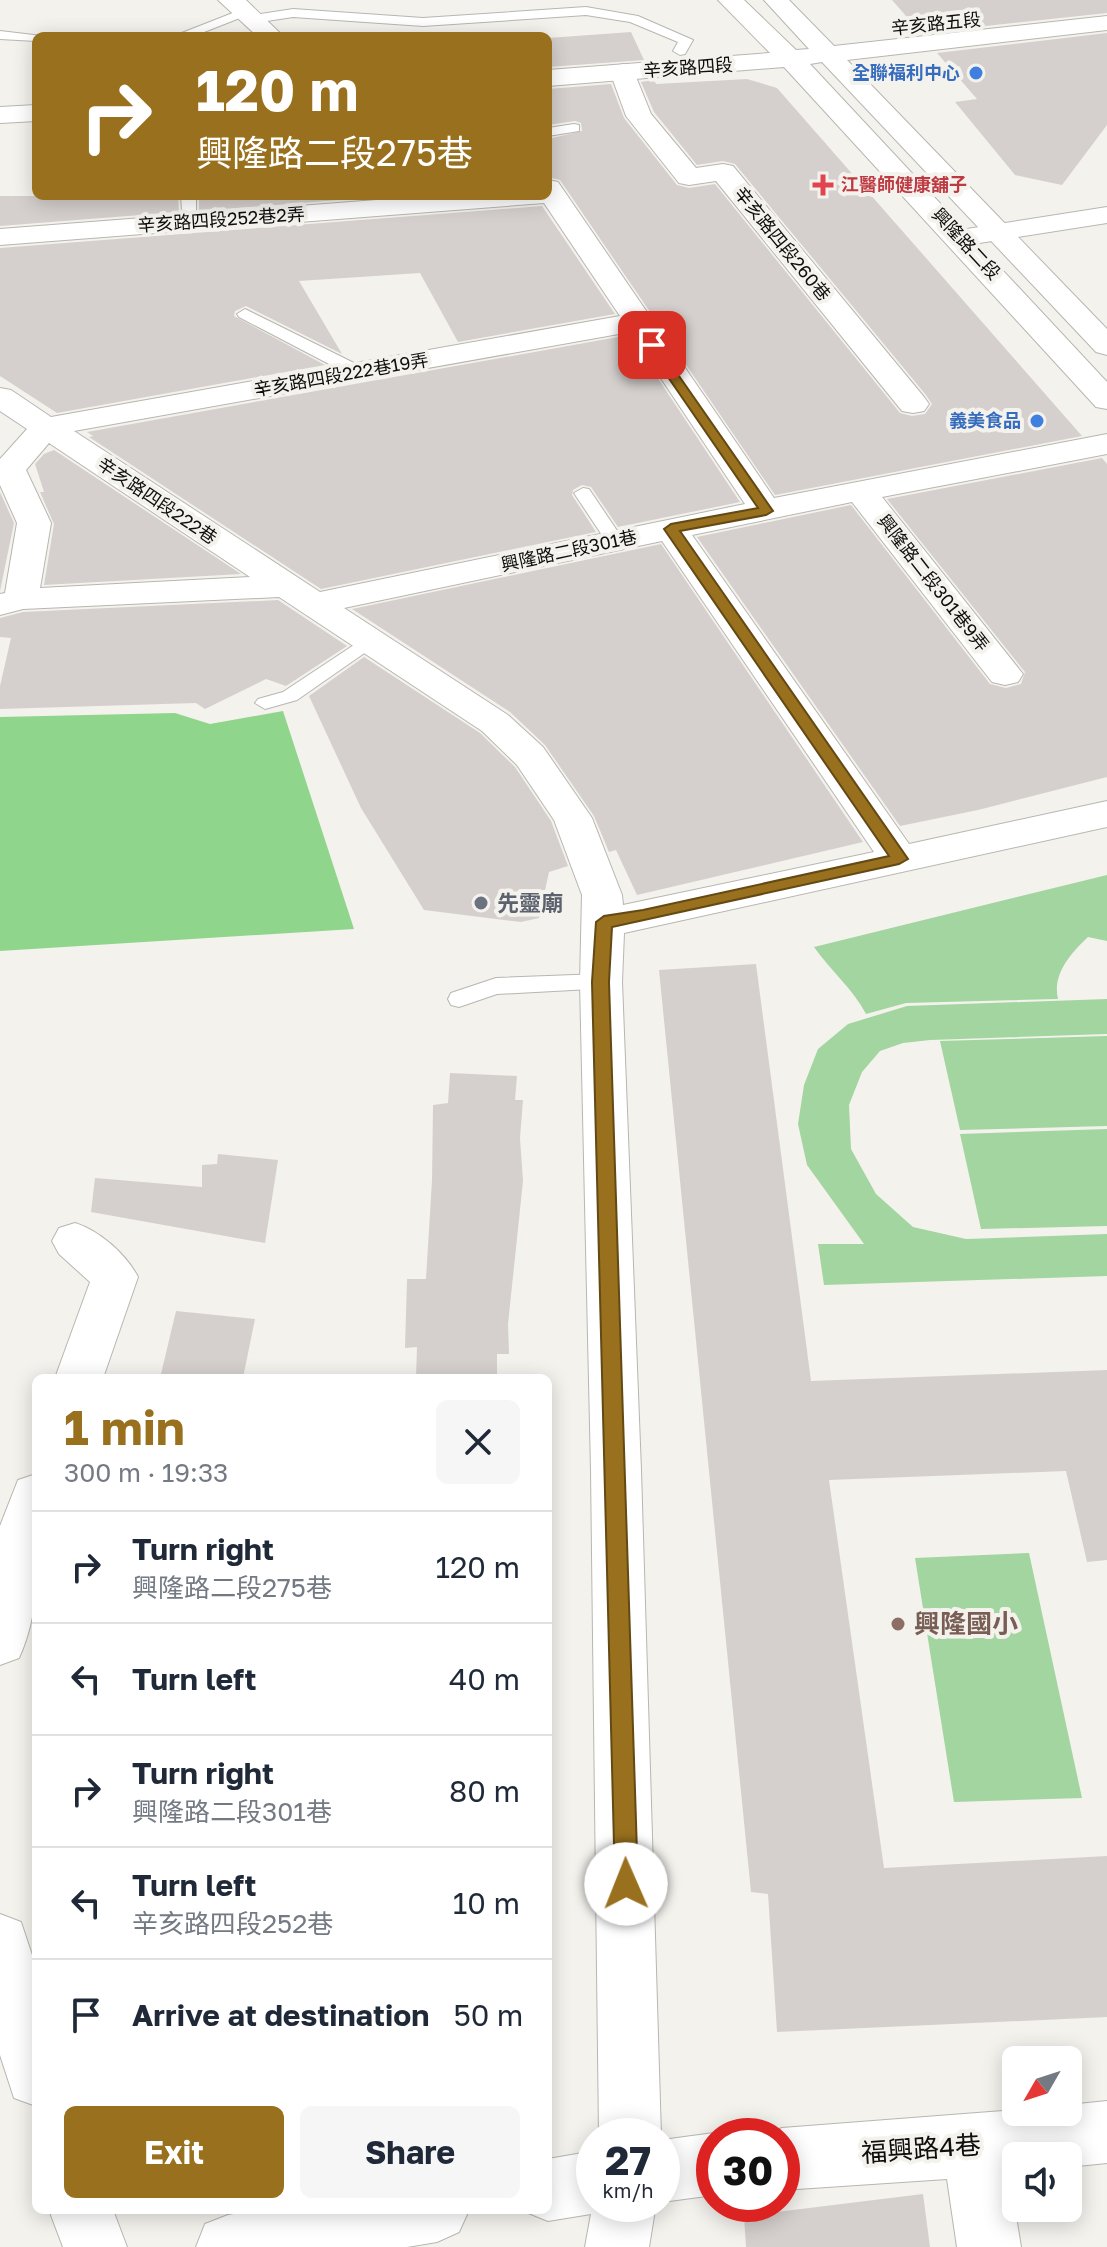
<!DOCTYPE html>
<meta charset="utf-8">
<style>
body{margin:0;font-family:"Golos Text","Noto Sans TC",sans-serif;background:#f6f6f7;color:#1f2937;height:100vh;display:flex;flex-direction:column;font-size:30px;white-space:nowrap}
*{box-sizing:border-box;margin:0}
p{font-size:26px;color:#747a83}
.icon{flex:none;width:44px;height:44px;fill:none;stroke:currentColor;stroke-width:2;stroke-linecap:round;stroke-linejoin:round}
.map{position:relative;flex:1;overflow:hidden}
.drawer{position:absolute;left:32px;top:1374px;width:520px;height:840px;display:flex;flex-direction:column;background:#fff;border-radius:12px;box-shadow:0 4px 20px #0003}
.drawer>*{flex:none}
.top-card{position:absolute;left:32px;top:32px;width:520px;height:168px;border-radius:12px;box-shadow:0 4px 20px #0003;background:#99701d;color:#fff;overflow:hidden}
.needle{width:52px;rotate:231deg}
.controls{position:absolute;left:1002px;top:2046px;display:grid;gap:16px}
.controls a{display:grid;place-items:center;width:80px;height:80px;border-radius:12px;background:#fff;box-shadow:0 4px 20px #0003;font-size:40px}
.speed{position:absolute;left:576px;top:2118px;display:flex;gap:16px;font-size:40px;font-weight:700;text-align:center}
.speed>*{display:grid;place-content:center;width:104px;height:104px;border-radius:50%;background:#fff;box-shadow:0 4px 20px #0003;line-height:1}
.speed small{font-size:20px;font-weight:400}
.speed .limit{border:12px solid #d22;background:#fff;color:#111}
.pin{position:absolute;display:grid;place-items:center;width:68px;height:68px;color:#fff;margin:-34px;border-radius:16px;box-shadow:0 4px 12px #0006}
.me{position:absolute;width:88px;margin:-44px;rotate:359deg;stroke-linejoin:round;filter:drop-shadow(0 0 6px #0008)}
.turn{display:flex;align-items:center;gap:28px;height:168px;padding:0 32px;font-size:36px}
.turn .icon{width:104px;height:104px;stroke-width:2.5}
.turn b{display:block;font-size:56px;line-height:68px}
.round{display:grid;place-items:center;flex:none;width:84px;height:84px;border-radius:12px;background:#f6f6f7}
.summary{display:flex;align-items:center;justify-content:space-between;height:136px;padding:0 32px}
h1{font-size:48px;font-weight:700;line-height:60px;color:#99701d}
.action{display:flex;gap:16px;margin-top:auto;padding:16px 32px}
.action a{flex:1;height:92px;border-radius:12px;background:#99701d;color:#fff;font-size:32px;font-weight:700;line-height:92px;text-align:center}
.action a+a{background:#f6f6f7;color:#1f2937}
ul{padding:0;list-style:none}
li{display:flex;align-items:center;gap:24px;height:112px;padding:0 32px;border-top:2px solid #e0e1e3}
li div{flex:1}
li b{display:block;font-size:30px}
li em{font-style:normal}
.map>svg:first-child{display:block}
.green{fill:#a2d59f}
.forest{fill:#90d58c}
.building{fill:#d5d0cd}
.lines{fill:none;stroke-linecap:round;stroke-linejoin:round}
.lane-casing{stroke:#b8b6b1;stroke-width:2}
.street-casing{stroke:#b8b6b1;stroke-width:2}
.secondary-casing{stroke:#b8b6b1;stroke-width:2}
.lane{fill:#fff;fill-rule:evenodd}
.street{fill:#fff;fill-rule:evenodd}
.secondary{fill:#fff;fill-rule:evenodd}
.route{fill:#99701d;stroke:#634913;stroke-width:2}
.shop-dot{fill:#3f7fe0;stroke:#f4f2ed;stroke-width:3}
.health-dot{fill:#e0444e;stroke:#f4f2ed;stroke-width:3}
.worship-dot{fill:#6b7280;stroke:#f4f2ed;stroke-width:3}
.education-dot{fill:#8d6e63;stroke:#f4f2ed;stroke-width:3}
.labels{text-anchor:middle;stroke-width:8;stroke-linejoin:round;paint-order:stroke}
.far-street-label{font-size:18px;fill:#0f0e0d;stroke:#f4f2ed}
.far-shop-label{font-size:18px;font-weight:bold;fill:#366cbe;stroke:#f4f2ed;text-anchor:end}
.far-health-label{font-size:18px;font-weight:bold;fill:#be3a42;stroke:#f4f2ed;text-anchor:start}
.worship-label{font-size:22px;font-weight:bold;fill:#5b616d;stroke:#f4f2ed;text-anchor:start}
.near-education-label{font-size:26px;font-weight:bold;fill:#785e54;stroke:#f4f2ed;text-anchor:start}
.near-street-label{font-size:26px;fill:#0f0e0d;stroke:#f4f2ed}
</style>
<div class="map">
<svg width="1107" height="2247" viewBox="0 0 1107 2247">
<rect width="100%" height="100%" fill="#f4f2ed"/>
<path class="green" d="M1107 875V941L1088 937C1071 953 1052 974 1058 999L906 1003 866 1014C854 990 830 970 814 947Z
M1107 999V1034L930 1040 903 1043 880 1051 862 1072 849 1105 851 1149 876 1194 913 1227 966 1239 1107 1234V1276L824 1285 818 1244H864L807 1165 798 1124 804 1085 818 1049 848 1024 907 1006Z
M1107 1036V1126L960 1130 940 1041Z
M1107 1129V1226L981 1229 960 1134Z
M1029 1553 1082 1798 954 1802 915 1558Z"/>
<path class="forest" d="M283 711 354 929 0 951V717L175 713 210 724Z"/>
<path class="building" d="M892 0H1107V13L921 33Z
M631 32 644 60 548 67V38Z
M1107 33V125L1062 185 1015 175 955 102 977 99 937 53Z
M747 79 777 88 1082 436 775 495 560 180 548 177V139L582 131 581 123 575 121 548 125V89L611 84 624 118 677 185 689 188 715 184 900 413 912 416 925 414 932 404 926 395 735 164 723 161 697 165 654 112 641 82 654 80 656 84Z
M0 196H178L179 212 0 226Z
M199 196H389L199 211Z
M542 206 615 314 458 342 420 273 299 281 342 354 246 306 235 311 234 316 325 365 57 413 0 376V248Z
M629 335 740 502 618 527 591 487 582 485 573 490 572 495 596 532 321 589 89 437 93 436 87 432Z
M54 450 241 574 44 585 54 524 40 492H44L35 464 44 454Z
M1102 458 1107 464V777L978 810 900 826 697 537 851 505 990 684 1006 688 1021 684 1025 672 887 499Z
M0 492 14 523 0 591Z
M661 544 863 842 637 895 616 850 609 852 594 816 545 745 510 712 352 609Z
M278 600 347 646 286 686 266 679 205 709 196 703 0 709V686L11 638 0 637V618L23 612Z
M364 657 480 733 515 767 551 821 568 866 549 872 539 918 521 922 424 910 361 808 309 696Z
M756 964 811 1381 1107 1370V1560L1087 1562 1066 1471 829 1480 884 1868 1107 1856V2017L777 2032 768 1894 751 1892 659 970Z
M450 1073 517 1076 515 1100H523L520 1138 523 1181 508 1324 509 1354H497V1378H416L417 1347 405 1348 407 1279H426L432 1180 433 1105 448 1103Z
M218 1154 278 1160 265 1243 91 1212 95 1178 202 1187V1165L217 1164Z
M176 1311 255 1319 243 1378H160Z
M923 2194 930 2247H746L744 2216Z"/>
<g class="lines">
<defs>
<path id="lane" d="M586 7 638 16 693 40 685 54 680 55 673 51 678 42 630 22 586 15 423 26 293 17 254 23 247 19 254 15 293 9 423 18Z
M243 9 255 12 194 36H174Z
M0 31 42 36H36V41L0 39Z
M574 124 579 125V131L548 136V128Z
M181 196H196V226L191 228 183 223Z
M245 309 364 368 366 372 364 376H352L239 317 237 314Z
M583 488 589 489 624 541 621 545H609L606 541 574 493Z
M369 635 379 641 376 645 297 700 265 709 255 703 258 699 283 692Z
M601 974 609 976 612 982 609 988 497 994 459 1007 451 1005 448 999 451 993 496 978Z"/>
<path id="street" d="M218 0H246L283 36H257Z
M623 64 632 67 651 114 696 168 723 164 733 166 924 397 929 404 924 411 913 413 902 411 716 181 689 185 679 183 626 116 610 72 614 67Z
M548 180 558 182 774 498 1107 434V454L882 497 1023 674 1018 682 1005 685 992 682 852 502 692 535 909 844 1107 801V827L624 933 622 982 641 1470 661 2136H599L591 1470 580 982 582 895 554 820 517 765 482 731 279 597 23 609 0 615V594L5 593 17 523 0 485V459L27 429 0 411V388L11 390 51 417 620 316 544 203 0 245V229L428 196H548ZM630 332 745 504 320 592 74 431ZM49 443 250 577 40 588 51 523 26 470ZM662 541 874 852 623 905 622 895 592 818 543 747 508 715 344 608Z
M1107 207V223L960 246 950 244 946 238 950 232 960 230Z
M75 1223C100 1231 126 1254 138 1277L103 1378H55L90 1282 59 1254 52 1241 59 1228Z
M36 1474C36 1535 45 1602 19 1658L0 1665V1526L18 1480Z
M0 1914 21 1922 36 1967V2106L14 2098 0 2055Z
M1107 2101V2163L1068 2167V2156H1016V2173H1009L1021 2247H957L947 2179 782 2190V2136H762L782 2128 1016 2110 1068 2112V2105Z
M714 2133 722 2136H714V2195L662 2202V2140Z
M594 2151V2204H656L649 2247H585L591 2214 548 2221 526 2212 525 2210H548V2159Z
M49 2210H113L127 2247H63Z
M256 2210H469L459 2232 437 2242 407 2247H196L205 2224 228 2215Z"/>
<path id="secondary" d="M718 0H744L796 50 809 49 764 0H789L834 46 1107 16V30L847 60 1107 329V355L1096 352 822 62 810 64 1107 382V409L1096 407 784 67 548 86V70L770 53Z
M36 105V121L0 123V107Z"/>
</defs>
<use href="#lane" class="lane-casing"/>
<use href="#street" class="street-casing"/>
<use href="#secondary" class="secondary-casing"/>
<use href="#lane" class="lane"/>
<use href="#street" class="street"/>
<use href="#secondary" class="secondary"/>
</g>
<path class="route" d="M652 341 656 343 773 511 766 515 680 531 908 859 899 864 612 927 609 982 638 1884 635 1892 626 1896 618 1892 615 1884 592 982 596 922 604 916 643 910 889 856 664 529 671 524 758 508 646 345Z"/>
<g class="shop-dot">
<circle cx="976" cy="73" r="8"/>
<circle cx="1037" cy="421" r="8"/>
</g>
<path class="health-dot" d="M819 173h8v8h8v8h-8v8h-8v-8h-8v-8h8z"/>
<circle class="worship-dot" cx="481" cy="903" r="8"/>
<circle class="education-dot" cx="898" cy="1624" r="8"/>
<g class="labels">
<g class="far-street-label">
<text transform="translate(936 24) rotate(-6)" y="6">辛亥路五段</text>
<text transform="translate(688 68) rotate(-4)" y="6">辛亥路四段</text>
<text transform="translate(221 220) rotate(-4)" y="6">辛亥路四段252巷2弄</text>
<text transform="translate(782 244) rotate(51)" y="6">辛亥路四段260巷</text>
<text transform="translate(966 244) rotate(47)" y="6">興隆路二段</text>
<text transform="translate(341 375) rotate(-10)" y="6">辛亥路四段222巷19弄</text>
<text transform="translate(157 501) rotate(34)" y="6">辛亥路四段222巷</text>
<text transform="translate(569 551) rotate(-12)" y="6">興隆路二段301巷</text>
<text transform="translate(933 583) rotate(52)" y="6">興隆路二段301巷9弄</text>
</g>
<g class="far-shop-label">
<text x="960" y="79">全聯福利中心</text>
<text x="1021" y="427">義美食品</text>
</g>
<g class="far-health-label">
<text x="841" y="191">江醫師健康舖子</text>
</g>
<g class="worship-label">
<text x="497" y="911">先靈廟</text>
</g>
<g class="near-education-label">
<text x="914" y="1633">興隆國小</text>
</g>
<g class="near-street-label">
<text transform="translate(921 2149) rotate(-4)" y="9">福興路4巷</text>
</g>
</g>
</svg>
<div class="controls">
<a><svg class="needle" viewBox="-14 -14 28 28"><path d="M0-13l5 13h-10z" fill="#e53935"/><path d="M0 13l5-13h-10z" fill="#747a83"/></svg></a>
<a><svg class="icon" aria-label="sound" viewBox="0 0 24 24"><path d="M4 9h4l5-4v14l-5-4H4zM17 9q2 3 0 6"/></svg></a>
</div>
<div class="speed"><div>27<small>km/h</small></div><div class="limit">30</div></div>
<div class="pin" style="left:652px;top:345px;background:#d93025"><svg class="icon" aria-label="arrive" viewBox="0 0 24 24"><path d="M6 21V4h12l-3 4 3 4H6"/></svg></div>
<svg class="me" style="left:626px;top:1884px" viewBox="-20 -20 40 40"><circle r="19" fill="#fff"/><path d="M0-13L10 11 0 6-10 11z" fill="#99701d"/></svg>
<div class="top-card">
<div class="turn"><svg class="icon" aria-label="right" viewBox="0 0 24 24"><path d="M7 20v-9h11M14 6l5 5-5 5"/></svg><div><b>120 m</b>興隆路二段275巷</div></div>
</div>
<section class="drawer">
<div class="summary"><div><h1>1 min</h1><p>300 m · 19:33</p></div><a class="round"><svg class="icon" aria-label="close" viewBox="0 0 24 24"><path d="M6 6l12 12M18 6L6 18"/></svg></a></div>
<ul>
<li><svg class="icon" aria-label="right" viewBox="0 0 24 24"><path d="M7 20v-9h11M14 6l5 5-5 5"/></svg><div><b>Turn right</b><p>興隆路二段275巷</p></div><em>120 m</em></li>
<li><svg class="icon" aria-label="left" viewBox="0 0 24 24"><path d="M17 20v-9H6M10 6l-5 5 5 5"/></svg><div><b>Turn left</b></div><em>40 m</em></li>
<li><svg class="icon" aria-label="right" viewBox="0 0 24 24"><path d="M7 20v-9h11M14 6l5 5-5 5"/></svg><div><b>Turn right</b><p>興隆路二段301巷</p></div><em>80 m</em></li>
<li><svg class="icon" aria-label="left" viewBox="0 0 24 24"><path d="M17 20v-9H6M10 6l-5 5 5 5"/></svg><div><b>Turn left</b><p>辛亥路四段252巷</p></div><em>10 m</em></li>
<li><svg class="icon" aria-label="arrive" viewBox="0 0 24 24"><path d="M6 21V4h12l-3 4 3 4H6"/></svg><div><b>Arrive at destination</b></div><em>50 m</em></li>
</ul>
<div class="action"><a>Exit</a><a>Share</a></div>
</section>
</div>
